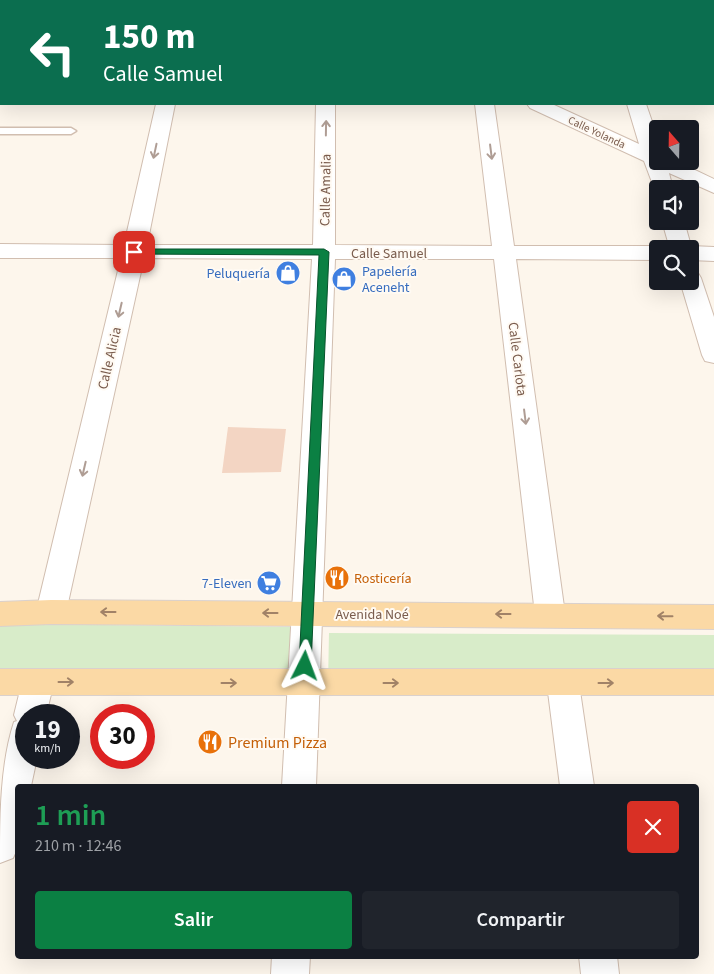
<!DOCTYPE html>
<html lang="es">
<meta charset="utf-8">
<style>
body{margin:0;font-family:"Source Sans 3",sans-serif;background:#20242c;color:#f1f3f6;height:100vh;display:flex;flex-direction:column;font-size:19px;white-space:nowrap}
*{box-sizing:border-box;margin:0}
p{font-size:16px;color:#9ea1a6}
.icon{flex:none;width:28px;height:28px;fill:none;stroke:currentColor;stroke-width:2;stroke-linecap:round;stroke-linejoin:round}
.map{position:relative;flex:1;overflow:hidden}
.panel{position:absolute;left:15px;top:784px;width:684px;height:175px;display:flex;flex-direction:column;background:#171b24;border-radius:5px;box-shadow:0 5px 20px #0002}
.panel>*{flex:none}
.banner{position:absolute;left:0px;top:0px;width:715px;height:105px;box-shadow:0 5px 20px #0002;background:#0b6e4f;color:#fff;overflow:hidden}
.needle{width:32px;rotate:340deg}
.controls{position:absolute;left:649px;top:120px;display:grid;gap:10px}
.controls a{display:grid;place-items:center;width:50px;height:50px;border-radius:5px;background:#171b24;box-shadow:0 5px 20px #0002;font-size:25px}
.speed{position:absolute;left:15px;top:704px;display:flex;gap:10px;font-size:25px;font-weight:700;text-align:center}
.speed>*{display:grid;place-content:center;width:65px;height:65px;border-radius:50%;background:#171b24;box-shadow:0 5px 20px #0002;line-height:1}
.speed small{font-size:12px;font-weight:400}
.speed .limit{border:8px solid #d22;background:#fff;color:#111}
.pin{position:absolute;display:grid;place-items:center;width:42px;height:42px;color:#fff;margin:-21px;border-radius:10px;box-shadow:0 2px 8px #0006}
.me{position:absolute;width:55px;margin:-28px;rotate:3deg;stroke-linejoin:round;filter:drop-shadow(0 0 4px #0008)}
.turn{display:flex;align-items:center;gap:18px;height:105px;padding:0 20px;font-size:22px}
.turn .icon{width:65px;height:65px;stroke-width:2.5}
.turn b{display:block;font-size:35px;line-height:42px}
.round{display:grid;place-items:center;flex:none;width:52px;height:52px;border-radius:5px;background:#20242c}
.overview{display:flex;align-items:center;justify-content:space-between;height:85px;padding:0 20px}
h1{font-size:30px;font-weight:600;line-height:38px;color:#1e9e55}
.cta{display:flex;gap:10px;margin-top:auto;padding:10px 20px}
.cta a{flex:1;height:58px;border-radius:5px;background:#0b8043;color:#fff;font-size:20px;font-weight:600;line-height:58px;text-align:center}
.cta a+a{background:#20242c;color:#f1f3f6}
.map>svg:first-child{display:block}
.green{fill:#d8ecc9}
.building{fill:#f3d5c3}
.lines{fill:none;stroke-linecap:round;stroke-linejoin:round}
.lane-casing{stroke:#d1beb0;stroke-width:3}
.street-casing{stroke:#d1beb0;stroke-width:2}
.secondary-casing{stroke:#d6c0b0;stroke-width:2}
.primary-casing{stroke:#dad1cd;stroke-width:2}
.lane{fill:#fff;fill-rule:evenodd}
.street{fill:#fff;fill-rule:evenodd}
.secondary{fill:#fff;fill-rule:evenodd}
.primary{fill:#fbd9a5;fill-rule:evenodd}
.oneway{stroke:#af9d94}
.oneway2{stroke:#a18267}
.route{fill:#0b8043;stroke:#07532c}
.labels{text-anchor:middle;stroke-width:4;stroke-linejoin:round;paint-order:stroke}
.far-street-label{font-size:11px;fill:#7a5c4d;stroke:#fffaf3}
.street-label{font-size:14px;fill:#7a5c4d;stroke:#fffaf3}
.shop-label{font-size:14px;fill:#366cbe;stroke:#fffaf3;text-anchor:end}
.food-label{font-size:14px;fill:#c56008;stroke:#fffaf3;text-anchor:start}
.near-food-label{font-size:16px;fill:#c56008;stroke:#fffaf3;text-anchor:start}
</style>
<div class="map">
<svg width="714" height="974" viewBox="0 0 714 974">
<rect width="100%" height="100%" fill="#fdf6ec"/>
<path class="green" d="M0 624 295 627 291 684 0 680Z
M329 633 714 635V686L328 683Z"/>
<path class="building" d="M228 427 286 429 281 472 222 473Z"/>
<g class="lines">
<defs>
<path id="lane" d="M0 128H71L76 131 71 134H0Z"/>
<path id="street" d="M180 0H196V1H180Z
M297 0H316V1H297Z
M320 0H336V1H320Z
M461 0H477V1H461Z
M595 0H611V1H595Z
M156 104H175L147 245H313L316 104H335V245L492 246 475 104H494L514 246H658L666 249H658V260L516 259 565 614 561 622 550 626 539 622 535 614 494 259H335L316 786H282L312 259 144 258 66 612 62 620 51 624 40 620 36 612 121 258H0V244L124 245Z
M527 104H552L639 144 627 104H646L658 139V161H676L714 179V193L669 173 673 189H658V194L656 193 644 161 530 108Z
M662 221H684L691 246 714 247V261L690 260V249H670Z
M690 271 698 273 701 278 714 317V363L705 361 702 355 680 281H690Z
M38 669 49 673 54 682 46 715H26V758H37L31 786H18V847L13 858 0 863C0 817 0 765 14 722L17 721 14 715 22 682 27 673Z
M563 671 574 675 579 684 594 786H560L547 684 552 675Z
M272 956H310L309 974H271Z
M579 956H617L619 974H581Z"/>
<path id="secondary" d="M24 0H40V1H24Z
M1 63V77L0 78V64Z"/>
<path id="primary" d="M51 600 714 605V629L51 624 0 626V602Z
M0 669H714V695H0Z"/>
</defs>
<use href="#lane" class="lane-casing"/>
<use href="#street" class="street-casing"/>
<use href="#secondary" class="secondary-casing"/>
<use href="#primary" class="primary-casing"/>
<use href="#lane" class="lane"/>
<use href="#street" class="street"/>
<use href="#secondary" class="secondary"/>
<use href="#primary" class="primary"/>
</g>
<defs><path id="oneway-shaft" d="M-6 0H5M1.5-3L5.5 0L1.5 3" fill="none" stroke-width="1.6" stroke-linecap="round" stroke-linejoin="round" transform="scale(1.25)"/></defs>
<g class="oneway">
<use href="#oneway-shaft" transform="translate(326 128) rotate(-89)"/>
<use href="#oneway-shaft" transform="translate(155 151) rotate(102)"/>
<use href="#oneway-shaft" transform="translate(491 152) rotate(83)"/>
<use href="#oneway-shaft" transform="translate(120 310) rotate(103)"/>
<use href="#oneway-shaft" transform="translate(525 417) rotate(83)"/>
<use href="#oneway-shaft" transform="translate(84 469) rotate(103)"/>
</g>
<g class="oneway2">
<use href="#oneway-shaft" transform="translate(108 612) rotate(-180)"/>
<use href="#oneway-shaft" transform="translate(270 613) rotate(-180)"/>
<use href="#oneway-shaft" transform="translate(503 614) rotate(-180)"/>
<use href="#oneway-shaft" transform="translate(665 616) rotate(-179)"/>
<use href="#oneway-shaft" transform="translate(66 682)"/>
<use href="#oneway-shaft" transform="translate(229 683)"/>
<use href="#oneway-shaft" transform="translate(391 683)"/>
<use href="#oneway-shaft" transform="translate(606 683)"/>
</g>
<path class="route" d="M134 249H324L329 252 311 666 310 669 305 671 300 669 299 666 319 255 130 254V250Z"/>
<defs>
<symbol id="shop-disc" viewBox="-11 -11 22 22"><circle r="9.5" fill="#3f7fe0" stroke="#fffaf3"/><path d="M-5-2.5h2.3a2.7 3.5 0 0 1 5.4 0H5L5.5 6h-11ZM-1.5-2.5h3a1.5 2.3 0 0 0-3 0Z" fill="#fff"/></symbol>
<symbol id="restaurant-disc" viewBox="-11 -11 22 22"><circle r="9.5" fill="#e8710a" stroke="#fffaf3"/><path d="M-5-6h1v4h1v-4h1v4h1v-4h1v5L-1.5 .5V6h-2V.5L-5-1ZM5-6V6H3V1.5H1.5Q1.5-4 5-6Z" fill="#fff"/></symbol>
<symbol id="supermarket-disc" viewBox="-11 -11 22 22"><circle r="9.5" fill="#3f7fe0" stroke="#fffaf3"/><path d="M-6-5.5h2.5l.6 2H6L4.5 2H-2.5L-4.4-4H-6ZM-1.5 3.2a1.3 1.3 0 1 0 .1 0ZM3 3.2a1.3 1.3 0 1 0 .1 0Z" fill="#fff"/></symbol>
</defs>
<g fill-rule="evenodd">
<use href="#shop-disc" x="274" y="259" width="28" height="28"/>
<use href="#shop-disc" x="330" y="265" width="28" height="28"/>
<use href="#restaurant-disc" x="323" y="564" width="28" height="28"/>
<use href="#supermarket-disc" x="255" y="569" width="28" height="28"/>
<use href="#restaurant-disc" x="196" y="728" width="28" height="28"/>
</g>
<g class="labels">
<g class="far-street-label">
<text transform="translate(597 132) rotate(25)" y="4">Calle Yolanda</text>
</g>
<g class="street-label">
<text transform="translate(325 190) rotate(-89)" y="5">Calle Amalia</text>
<text x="389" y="258">Calle Samuel</text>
<text transform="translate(109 358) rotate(-77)" y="5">Calle Alicia</text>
<text transform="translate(518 359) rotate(83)" y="5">Calle Carlota</text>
<text x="372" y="619">Avenida Noé</text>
</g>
<g class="shop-label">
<text x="362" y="276" text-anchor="start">Papelería<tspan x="362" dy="16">Aceneht</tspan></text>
<text x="270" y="278">Peluquería</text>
<text x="252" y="588">7-Eleven</text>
</g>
<g class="food-label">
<text x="354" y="583">Rosticería</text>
</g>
<g class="near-food-label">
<text x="228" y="748">Premium Pizza</text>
</g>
</g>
</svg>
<div class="controls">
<a><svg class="needle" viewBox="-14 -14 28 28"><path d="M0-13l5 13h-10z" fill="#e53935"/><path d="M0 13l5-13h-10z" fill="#9ea1a6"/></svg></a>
<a><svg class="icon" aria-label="sound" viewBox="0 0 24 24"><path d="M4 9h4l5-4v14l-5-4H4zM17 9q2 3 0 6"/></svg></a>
<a><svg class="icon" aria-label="search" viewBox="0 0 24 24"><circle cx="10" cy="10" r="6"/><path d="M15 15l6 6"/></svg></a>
</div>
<div class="speed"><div>19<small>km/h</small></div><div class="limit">30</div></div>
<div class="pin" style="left:134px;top:252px;background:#d93025"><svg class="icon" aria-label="arrive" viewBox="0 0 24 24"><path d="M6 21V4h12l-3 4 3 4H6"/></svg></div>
<svg class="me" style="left:305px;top:666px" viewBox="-20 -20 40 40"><path d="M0-17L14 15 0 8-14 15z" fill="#0b8043" stroke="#fff" stroke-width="4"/></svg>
<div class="banner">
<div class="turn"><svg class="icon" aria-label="left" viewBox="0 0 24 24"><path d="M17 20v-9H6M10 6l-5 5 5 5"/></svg><div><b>150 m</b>Calle Samuel</div></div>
</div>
<section class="panel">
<div class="overview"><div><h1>1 min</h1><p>210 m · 12:46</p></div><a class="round" style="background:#d93025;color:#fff"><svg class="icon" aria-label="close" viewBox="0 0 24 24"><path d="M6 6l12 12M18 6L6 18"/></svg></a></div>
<div class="cta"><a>Salir</a><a>Compartir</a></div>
</section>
</div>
